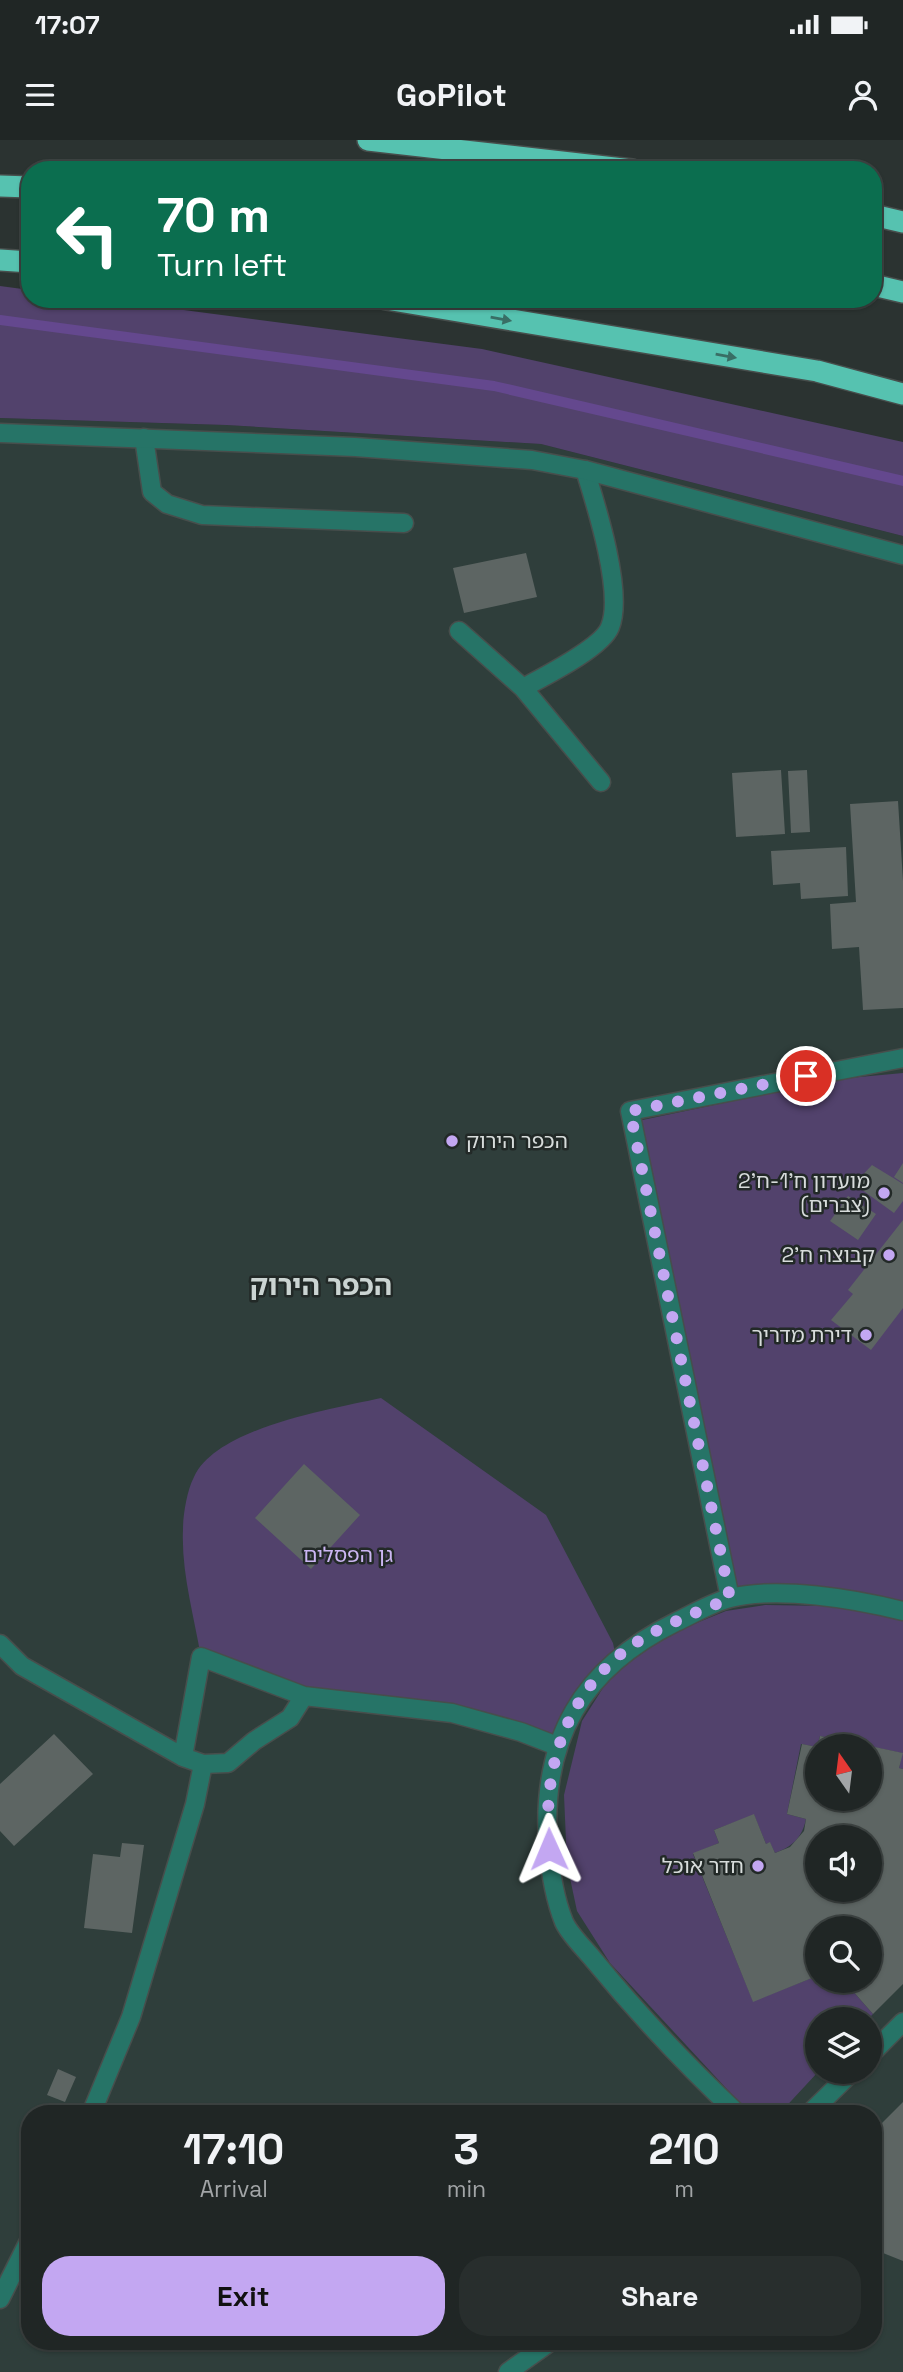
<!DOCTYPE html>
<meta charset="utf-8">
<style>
body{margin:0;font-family:"Space Grotesk","Noto Sans Hebrew",sans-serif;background:#282e2d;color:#f1f3f6;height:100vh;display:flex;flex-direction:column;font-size:26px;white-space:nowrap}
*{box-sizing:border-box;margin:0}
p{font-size:23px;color:#a2a5a7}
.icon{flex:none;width:38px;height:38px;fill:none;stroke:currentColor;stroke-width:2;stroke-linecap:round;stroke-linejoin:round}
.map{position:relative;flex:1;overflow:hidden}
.drawer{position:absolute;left:21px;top:1965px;width:861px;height:245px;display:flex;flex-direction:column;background:#202625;border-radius:28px;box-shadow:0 2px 5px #0004,0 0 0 2px #3d4342}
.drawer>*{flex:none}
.hud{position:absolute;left:21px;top:21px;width:861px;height:147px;border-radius:28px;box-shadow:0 2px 5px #0004,0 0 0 2px #3d4342;background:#0b6e4f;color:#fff;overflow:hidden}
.needle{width:46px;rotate:346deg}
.buttons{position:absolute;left:805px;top:1594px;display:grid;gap:14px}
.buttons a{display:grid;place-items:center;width:77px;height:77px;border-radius:50%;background:#202625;box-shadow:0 2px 5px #0004,0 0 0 2px #3d4342;font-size:35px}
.pin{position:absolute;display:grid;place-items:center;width:60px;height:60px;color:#fff;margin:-30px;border:4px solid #fff;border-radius:50%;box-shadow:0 2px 7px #0007}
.me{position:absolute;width:77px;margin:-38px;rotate:359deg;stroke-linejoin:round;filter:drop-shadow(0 0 5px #0008)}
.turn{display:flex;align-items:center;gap:24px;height:147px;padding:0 21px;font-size:32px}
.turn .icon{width:91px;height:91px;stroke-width:2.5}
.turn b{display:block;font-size:49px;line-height:60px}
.eta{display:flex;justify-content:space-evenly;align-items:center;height:119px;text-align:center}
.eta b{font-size:42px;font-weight:700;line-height:49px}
.primary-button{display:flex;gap:14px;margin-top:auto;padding:14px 21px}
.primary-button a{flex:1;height:80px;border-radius:28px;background:#c3a7f2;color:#111;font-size:28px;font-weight:700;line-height:80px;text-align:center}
.primary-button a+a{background:#282e2d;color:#f1f3f6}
.status{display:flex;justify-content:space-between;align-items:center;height:49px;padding:0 35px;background:#202625;direction:ltr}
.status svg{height:19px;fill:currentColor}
header{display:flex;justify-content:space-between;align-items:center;height:91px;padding:0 21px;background:#202625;font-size:32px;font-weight:700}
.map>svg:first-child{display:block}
.built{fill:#2f3e3b;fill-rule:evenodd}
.green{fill:#52426c}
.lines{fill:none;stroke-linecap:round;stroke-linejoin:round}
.stream{stroke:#64488e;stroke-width:10}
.building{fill:#5d6563;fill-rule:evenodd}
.lane-casing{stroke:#474e4c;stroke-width:21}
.street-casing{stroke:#474e4c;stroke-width:21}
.highway-casing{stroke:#474e4c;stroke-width:24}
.lane{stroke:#267467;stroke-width:18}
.street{stroke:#267467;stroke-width:18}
.highway{stroke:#56c2b0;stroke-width:21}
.oneway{fill:#396e65}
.route{stroke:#c3a7f2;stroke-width:12;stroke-dasharray:0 21.6}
.poi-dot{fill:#c3a7f2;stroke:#222927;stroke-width:2.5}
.labels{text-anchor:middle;stroke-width:5;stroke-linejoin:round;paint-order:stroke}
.poi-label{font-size:21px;fill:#d7dcdb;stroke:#222927;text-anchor:end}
.park-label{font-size:21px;fill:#cbb6f2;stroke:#222927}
.district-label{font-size:28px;font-weight:bold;fill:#cbd4d2;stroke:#222927}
</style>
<div class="status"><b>17:07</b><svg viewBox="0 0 49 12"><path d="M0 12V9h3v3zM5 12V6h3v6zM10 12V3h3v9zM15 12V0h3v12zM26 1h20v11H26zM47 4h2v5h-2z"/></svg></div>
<header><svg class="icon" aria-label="menu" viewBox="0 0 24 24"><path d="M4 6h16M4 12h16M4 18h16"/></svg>GoPilot<svg class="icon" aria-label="person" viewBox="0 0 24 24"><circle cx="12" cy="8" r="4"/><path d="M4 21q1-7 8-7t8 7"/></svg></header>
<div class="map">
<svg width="903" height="2232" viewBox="0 0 903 2232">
<rect width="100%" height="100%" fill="#2b3331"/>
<path class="built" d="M0 278 226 285 541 304 903 396V2232H0ZM817 1606H870V1659H817ZM817 1698H870V1750H817ZM817 1788H870V1841H817ZM817 1880H870V1932H817ZM30 1974H873V2202H30Z"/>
<path class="green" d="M0 146 30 150V159H100L482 209 903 302V396L541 304 226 285 0 278Z
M903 933V1463L735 1451 633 982 838 939Z
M381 1258 546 1375 613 1503 616 1518 557 1606 521 1592 304 1556 201 1517C194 1476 181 1431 183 1389 183 1375 187 1350 194 1337 217 1287 332 1269 381 1258Z
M765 1465 827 1466 903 1479V1629L899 1628 902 1613 820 1596 817 1607 801 1604 787 1674 806 1679C802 1698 792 1707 775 1713L770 1703 766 1704 754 1675 714 1690 719 1703 693 1714 753 1861 817 1836V1841H844L873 1874 868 1879 817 1880 818 1932 779 1974H750L610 1823 577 1771 567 1724 564 1655 582 1581 615 1529 672 1493 726 1471Z"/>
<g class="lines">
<path class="stream" d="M0 180 494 246 903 341"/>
</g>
<path class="building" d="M526 413 537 457 464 473 453 428Z
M781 630 785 694 736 697 732 633Z
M807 630 810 692 791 693 788 631Z
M898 661 903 741V868L863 870 859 807 832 809 830 764 856 762 850 664Z
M846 707 848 756 801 759 800 743 773 745 771 711Z
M903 1023V1043L894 1037Z
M872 1025 903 1044V1061L894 1073 854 1044Z
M848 1056 876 1074 858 1100 830 1081Z
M903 1080V1168L871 1210 831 1180 853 1154 848 1150Z
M304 1324 360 1375 311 1429 255 1378Z
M54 1594 93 1634 14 1706 0 1691V1644Z
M820 1596 866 1605 865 1606H818Z
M802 1604 817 1607V1659H870V1606L903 1613 899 1628 903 1629V1844L873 1874 844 1841H870V1788H817V1836L753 1862 693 1713 719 1703 714 1690 754 1674 766 1704 770 1702 775 1713 790 1707 804 1691 806 1679 787 1674ZM817 1698H870V1750H817Z
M122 1703 144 1705 132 1793 84 1788 93 1714 120 1717Z
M58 1929 76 1937 65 1962 47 1955Z
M903 1962V2121L873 2109V1992Z"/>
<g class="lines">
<defs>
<path id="lane" d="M144 298 152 352 167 364 202 375 404 383
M459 491 523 548 601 642
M523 548C543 537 602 508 610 487 624 453 596 365 585 330"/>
<path id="street" d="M0 293 355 307 532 320 585 330 903 415
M730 1458 630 971 903 918
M0 1504 22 1526 183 1617 203 1624 228 1623 254 1601 290 1578 304 1556 452 1573 521 1592 557 1606
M183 1617 201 1517 304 1556
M870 1915 903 1882
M91 1974 131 1877 195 1664 203 1624
M738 1974C687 1926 638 1874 593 1819 584 1808 570 1795 564 1782 554 1757 550 1730 548 1704 541 1599 582 1528 676 1482 693 1474 711 1463 730 1458 778 1446 855 1459 903 1471
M809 1974 852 1932
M0 2159 30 2099
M508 2232 550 2202"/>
<path id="highway" d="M368 0 632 30
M0 46 30 47
M873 75 903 82
M0 120 30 122
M873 145 903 152
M386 159 817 231 903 254"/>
</defs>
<use href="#lane" class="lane-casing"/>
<use href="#street" class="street-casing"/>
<use href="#highway" class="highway-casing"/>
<use href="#lane" class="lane"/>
<use href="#street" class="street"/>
<use href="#highway" class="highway"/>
</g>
<defs><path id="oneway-solid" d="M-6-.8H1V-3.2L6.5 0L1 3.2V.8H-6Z" transform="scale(1.75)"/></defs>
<g class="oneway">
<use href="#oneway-solid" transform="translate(501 179) rotate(10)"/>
<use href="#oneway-solid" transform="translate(726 216) rotate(10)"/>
</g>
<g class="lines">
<path class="route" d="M549 1709C543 1637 560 1568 616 1518 647 1490 692 1475 730 1458L630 971 806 936"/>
</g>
<g class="poi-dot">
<circle cx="452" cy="1001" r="7"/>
<circle cx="884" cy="1053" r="7"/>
<circle cx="889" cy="1115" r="7"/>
<circle cx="866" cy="1195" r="7"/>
<circle cx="758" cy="1726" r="7"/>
</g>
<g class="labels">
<g class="poi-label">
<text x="466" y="1008" text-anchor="start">הכפר הירוק</text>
<text x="870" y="1048">מועדון ח'1-ח'2<tspan x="870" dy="24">(צברים)</tspan></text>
<text x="875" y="1122">קבוצה ח'2</text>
<text x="852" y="1202">דירת מדריך</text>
<text x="744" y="1733">חדר אוכל</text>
</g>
<g class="park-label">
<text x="348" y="1422">גן הפסלים</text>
</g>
<g class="district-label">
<text x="321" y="1155">הכפר הירוק</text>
</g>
</g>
</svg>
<div class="buttons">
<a><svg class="needle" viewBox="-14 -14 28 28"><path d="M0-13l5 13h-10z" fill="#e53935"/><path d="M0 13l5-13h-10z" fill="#a2a5a7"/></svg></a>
<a><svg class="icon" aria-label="sound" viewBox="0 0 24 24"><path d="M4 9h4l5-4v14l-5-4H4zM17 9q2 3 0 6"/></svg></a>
<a><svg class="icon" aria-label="search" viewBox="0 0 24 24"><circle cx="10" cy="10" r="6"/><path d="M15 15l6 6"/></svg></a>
<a><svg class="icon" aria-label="layers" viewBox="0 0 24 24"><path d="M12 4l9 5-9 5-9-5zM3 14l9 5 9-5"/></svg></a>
</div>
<div class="pin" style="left:806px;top:936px;background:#d93025"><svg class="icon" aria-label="arrive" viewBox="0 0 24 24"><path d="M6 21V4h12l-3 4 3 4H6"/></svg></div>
<svg class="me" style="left:549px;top:1709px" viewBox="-20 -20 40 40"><path d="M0-17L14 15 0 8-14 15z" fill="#c3a7f2" stroke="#fff" stroke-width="4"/></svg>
<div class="hud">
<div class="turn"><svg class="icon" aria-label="left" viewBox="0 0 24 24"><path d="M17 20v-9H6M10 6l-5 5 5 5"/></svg><div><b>70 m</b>Turn left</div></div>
</div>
<section class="drawer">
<div class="eta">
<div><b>17:10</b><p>Arrival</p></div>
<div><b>3</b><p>min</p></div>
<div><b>210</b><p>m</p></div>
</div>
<div class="primary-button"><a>Exit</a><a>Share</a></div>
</section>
</div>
